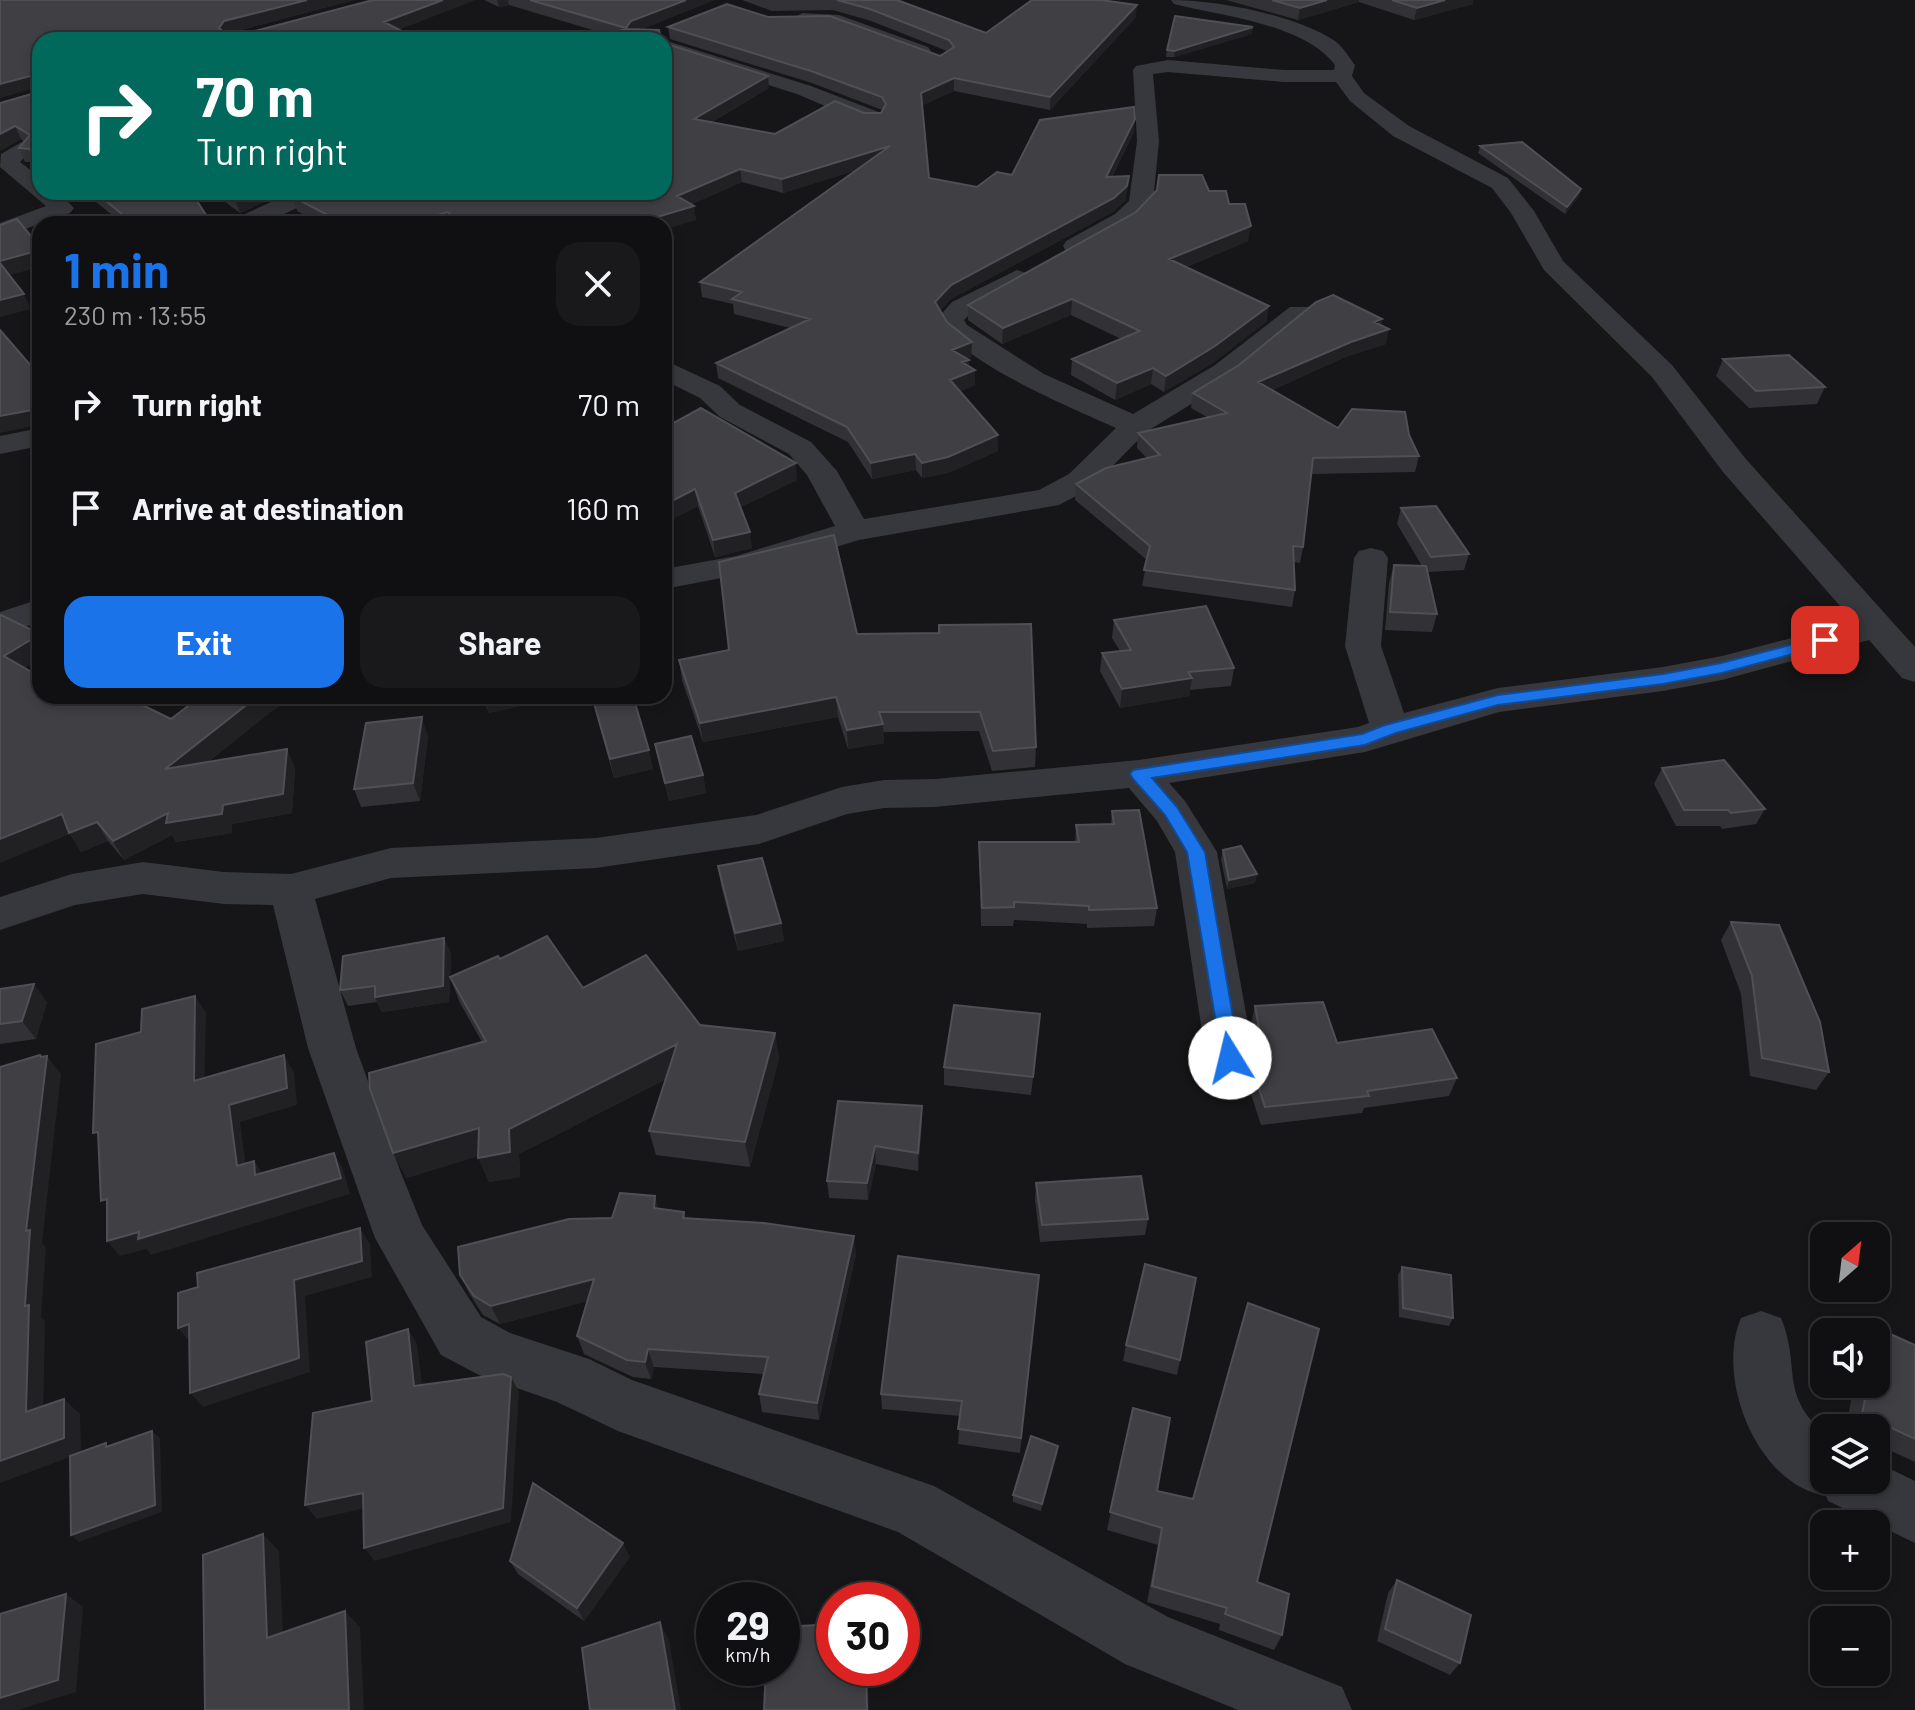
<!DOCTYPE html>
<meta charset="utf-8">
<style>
body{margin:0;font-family:Barlow,sans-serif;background:#19191b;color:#f1f3f6;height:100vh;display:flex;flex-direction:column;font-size:30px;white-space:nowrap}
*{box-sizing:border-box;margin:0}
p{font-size:26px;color:#9c9d9f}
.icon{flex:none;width:44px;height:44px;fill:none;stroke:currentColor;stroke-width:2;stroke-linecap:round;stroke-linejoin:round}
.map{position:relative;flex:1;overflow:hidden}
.details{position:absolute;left:32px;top:216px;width:640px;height:488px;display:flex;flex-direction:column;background:#101012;border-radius:24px;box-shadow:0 4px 12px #0003,0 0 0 2px #303032}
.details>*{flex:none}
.banner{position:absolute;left:32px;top:32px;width:640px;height:168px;border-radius:24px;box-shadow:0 4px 12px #0003,0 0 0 2px #303032;background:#00695c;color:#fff;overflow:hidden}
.needle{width:52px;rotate:28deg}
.tools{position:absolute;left:1810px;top:1222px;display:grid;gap:16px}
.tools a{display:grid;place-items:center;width:80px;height:80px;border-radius:16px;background:#101012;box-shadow:0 4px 12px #0003,0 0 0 2px #303032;font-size:40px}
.speed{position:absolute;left:696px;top:1582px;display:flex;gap:16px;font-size:40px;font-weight:700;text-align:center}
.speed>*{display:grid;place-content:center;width:104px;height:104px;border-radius:50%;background:#101012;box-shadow:0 4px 12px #0003,0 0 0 2px #303032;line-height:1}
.speed small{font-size:20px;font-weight:400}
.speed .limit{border:12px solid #d22;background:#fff;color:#111}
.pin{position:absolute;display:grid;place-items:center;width:68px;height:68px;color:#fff;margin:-34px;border-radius:16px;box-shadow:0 4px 12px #0006}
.me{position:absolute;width:88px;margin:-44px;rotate:351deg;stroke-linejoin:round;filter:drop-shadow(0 0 6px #0008)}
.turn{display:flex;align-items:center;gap:28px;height:168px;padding:0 32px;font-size:36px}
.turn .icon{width:104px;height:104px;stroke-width:2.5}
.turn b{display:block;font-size:56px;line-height:68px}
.round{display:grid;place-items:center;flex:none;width:84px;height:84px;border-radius:24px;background:#19191b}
.overview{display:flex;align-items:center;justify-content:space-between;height:136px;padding:0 32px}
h1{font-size:48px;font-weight:700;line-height:60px;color:#1a73e8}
.cta{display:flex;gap:16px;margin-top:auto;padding:16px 32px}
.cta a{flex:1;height:92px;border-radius:24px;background:#1a73e8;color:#fff;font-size:32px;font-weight:700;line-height:92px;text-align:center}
.cta a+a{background:#19191b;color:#f1f3f6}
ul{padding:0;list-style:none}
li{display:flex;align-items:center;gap:24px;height:104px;padding:0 32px}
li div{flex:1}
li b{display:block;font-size:30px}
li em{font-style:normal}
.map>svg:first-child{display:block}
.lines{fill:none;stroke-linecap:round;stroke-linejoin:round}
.street{fill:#37383d;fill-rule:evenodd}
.wall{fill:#323236}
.shaded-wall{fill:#212124}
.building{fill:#3f3f44;stroke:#4f5056;stroke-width:2}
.route{fill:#1a73e8;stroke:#114b97;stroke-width:2}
</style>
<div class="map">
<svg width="1915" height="1710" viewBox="0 0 1915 1710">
<rect width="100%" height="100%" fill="#161618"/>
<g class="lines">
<path class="street" d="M1171 0C1218 0 1295 15 1335 41 1343 47 1349 57 1355 65L1352 76 1364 93 1409 126 1508 178 1534 211 1563 261 1672 365 1745 458 1915 647V682L1902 678 1869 640 1722 680 1663 691 1499 712 1365 752 1169 783 1185 801 1217 852 1254 1058 1247 1072 1230 1077 1213 1072 1206 1058 1175 852 1157 821 1129 788 935 807 884 808 847 814 759 844 596 868 391 878 315 899 356 1048 401 1173 422 1225 481 1317 510 1333 589 1359 632 1380 934 1486 1168 1617 1342 1687 1352 1710H1238L1125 1664 898 1532 618 1431 557 1402 479 1375 441 1355 375 1238 308 1048 273 905 224 904 143 894 75 905 0 930V897L72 874 143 862 224 872 291 874 391 848 596 838 756 815 842 787 884 780 935 779 1139 760 1358 727 1369 723 1345 646 1354 558 1359 551 1371 548 1383 551 1388 558 1381 646 1404 713 1498 688 1663 667 1722 656 1854 622 1723 472 1652 377 1544 270 1511 213 1492 188 1393 136 1350 101 1336 82H1284L1168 72 1153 74 1159 141 1153 203 1133 224 1084 251H1066L1063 246 1066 241 1115 214 1129 201 1137 141 1133 70 1136 66 1168 60 1284 70H1334L1335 65C1304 24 1222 16 1174 4Z
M802 13 839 15 928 47 931 51 921 57 830 25 795 23 793 19Z
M664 40 811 86 881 113 884 118 881 123H865L797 94 664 52Z
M22 142 33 149 20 162 40 177V192H58L74 208 70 213 0 238V223L46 206 0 167 1 154Z
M293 192H324L320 197 263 224H231L234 219Z
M1017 270 1026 273 1030 278 1026 283 970 314 964 320 967 325 1044 374 1133 414 1215 365 1290 307H1308L1312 313 1235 377 1146 432 1091 488 1059 505 859 540 753 572 664 589V569L736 556 835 526 807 475 789 454 720 417 700 398 664 380V360L720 386 740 405 811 442 837 471 864 519 1039 490 1069 474 1116 428C1070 407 959 362 937 319L952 302Z
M40 428V446L0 454V436Z
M40 599V622L0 635V612Z
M1761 1311 1781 1318C1801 1366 1779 1394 1824 1433V1480H1876V1462L1915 1481V1543L1828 1501 1826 1496C1757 1485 1715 1378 1741 1318Z"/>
</g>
<path class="wall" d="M0 0H354L237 31 36 162H25L19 148 24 142 21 139 0 151 35 93 36 88Z
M484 0H714L642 29 606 34 509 5 499 7Z
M742 0H897L986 33 1136 17 1050 110 954 91 922 105 929 178 977 187 1134 132 1112 177 1126 200 1113 212 951 299 940 311 947 322 972 342 971 357 967 359 969 366 975 370V385L959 392 998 435V451L948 473 922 478 916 470 872 479 848 442 718 378 716 363 790 328 734 314 733 304 702 297 700 282 857 170 783 193 742 182 692 204 696 220 664 224H322L297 211 293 197 664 43 769 88 712 122 775 134 864 113H881L882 110 812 83 670 39 668 27 768 17 940 56 947 51 871 21 833 10 772 11Z
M1226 0H1473V4L1414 20 1359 2 1298 20Z
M1252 34 1174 57H1166L1167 50Z
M1480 146 1581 189 1579 196 1565 214 1478 153Z
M1209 191 1229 204 1248 241 1186 267 1267 321 1213 363 1164 392 1151 384 1115 400 1071 375 1072 359 1121 339 1071 315 1002 344 968 320V305Z
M84 192H191L212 224H123Z
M212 192H286L240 213Z
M1382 319 1381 326 1386 344 1348 356 1272 390 1338 428 1409 435 1419 456 1415 472 1311 474 1303 547 1300 563 1294 562 1295 590 1292 607 1142 586 1147 560 1075 500 1076 484 1147 458 1137 448 1138 433 1207 417 1191 408 1193 393Z
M1723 359 1825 387 1817 404 1749 408 1716 376Z
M664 428 797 480 741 507 752 548 715 557 698 506 664 523Z
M1401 508 1469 554 1464 570 1428 572 1437 614 1432 632 1385 630 1389 583 1394 565 1422 566 1397 524Z
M1114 620 1234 668 1231 686 1190 690 1189 696 1120 708 1100 671 1102 653 1120 651 1112 638Z
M857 634 1036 747 1035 767 992 771 979 731 883 732 884 743 848 749 838 717 703 742 682 680 679 660Z
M25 668 40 696 107 701 171 719 268 714 208 762 295 768 292 813 232 824V833L176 842 172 835 124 860 108 841 81 852 70 834Z
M481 696H531L533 703 489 713Z
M591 696H633L653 769 614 778Z
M428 736 420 801 361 807 354 789Z
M655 744 703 775 706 793 669 801Z
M1662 768 1765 809 1756 824 1722 829 1720 826H1676L1654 784Z
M1112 811 1157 908 1154 926 1087 928V924L1014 920 1013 926H981L979 842H1075L1076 825 1111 824Z
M1223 850 1257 874 1255 883 1227 889 1221 859Z
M718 866 781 923 784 941 738 951 721 885Z
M1731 922 1829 1072 1816 1090 1750 1076 1741 994 1721 940Z
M444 938 451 954 449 1002 382 1012 377 1002 348 1006 340 990Z
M500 959 700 1025 775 1033 779 1059 750 1167 656 1155 649 1131 666 1079 519 1154 520 1177 489 1182 478 1156 406 1178 482 1042 460 1003 450 977Z
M0 989 47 1002 36 1039 0 1044Z
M1255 1006 1337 1043 1457 1078 1449 1096 1364 1108 1362 1113 1261 1125 1245 1076 1249 1058 1254 1056 1256 1052 1251 1024Z
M1040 1014 1031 1095 944 1085V1067Z
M922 1106V1123L918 1171 876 1164 868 1200 829 1198 827 1181Z
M1036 1183 1148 1219 1145 1235 1040 1242 1035 1200Z
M659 1209 684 1212 686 1219 856 1254 819 1420 762 1412 759 1394 764 1374 654 1367 651 1379 633 1377 584 1354 577 1336 587 1301 500 1324 483 1315 469 1293 460 1275 612 1218Z
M1402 1267 1453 1318 1449 1326 1399 1317 1398 1275Z
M1039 1275 1020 1453 958 1444 960 1416 882 1409 881 1394Z
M1877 1328 1915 1345V1462L1876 1444V1428H1846L1854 1384H1876V1332H1873Z
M1126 1345 1180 1360 1177 1375 1123 1361Z
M1133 1408 1157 1491 1257 1582 1282 1635 1274 1650 1219 1630 1220 1624 1147 1602 1158 1545 1107 1530Z
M1058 1446 1041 1511 1013 1502V1495Z
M630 1557 584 1621 518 1574 510 1561Z
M1397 1580 1460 1663 1450 1675 1377 1641 1388 1593Z"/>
<path class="shaded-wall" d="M307 0H354L228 33 223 40 219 28 224 21Z
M443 0H476L388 34 384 22Z
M497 0H508L509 5 499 7Z
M686 0H714L633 33 626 28 631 21Z
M1327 0H1359V2L1298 20 1300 8Z
M1445 0H1473V4L1414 20 1417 8Z
M1137 5 1136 17 1050 110V97Z
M1253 27 1252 34 1174 57V51Z
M34 75 39 87 0 98V84Z
M768 76 769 88 695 132 694 119Z
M954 78V91L922 106 921 93Z
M1135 119 1134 132 1105 190 1106 177Z
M15 126 21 139 0 151V134Z
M890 146V160L783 193 782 179Z
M740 169 742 182 679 210 677 196Z
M1129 176 1126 200 1113 212 951 299 935 317V302L951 285Z
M1581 189 1579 196 1565 214 1567 207Z
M251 192H286L240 213 235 199Z
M694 206 696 220 664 230V224H634Z
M447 212 450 224H409Z
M1251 226 1248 241 1168 274 1169 259Z
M40 250V267L6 276 0 264V261Z
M24 294 31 309 0 317V300Z
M1072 299 1071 315 1002 344 1003 328Z
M1269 306 1267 321 1213 363 1164 392 1166 376Z
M1382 319 1379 333 1389 329 1386 344 1348 356 1255 397 1258 382Z
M972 342 971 357 952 365V350Z
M969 360V373L975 370V385L950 396V380L962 362Z
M1153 368 1151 384 1115 400 1117 383Z
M32 410 39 425 0 433V416Z
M40 434V446L35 436Z
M998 435V451L948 473 922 478V463Z
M915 454 916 470 872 479 871 463Z
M796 463 797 480 737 509 735 493Z
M695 489 698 506 664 523V505Z
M750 532 752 548 715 557 713 540Z
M40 634V659L15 674 4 656Z
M1192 678 1189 696 1120 708 1122 689Z
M258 696H295L268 714 175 788 165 769Z
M488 696H531L533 703 489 713 484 697Z
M836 697 838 717 703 742 700 723Z
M422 717 428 736 420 801 413 783Z
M883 724 884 743 848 749 847 730Z
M287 749 295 768 292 813 232 824V833L176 842 172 835 124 860 113 841 168 813 223 805Z
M649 750 653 769 614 778 610 759Z
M703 775 706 793 669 801 665 783Z
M62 814 97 822 108 841 81 852 70 834 0 863V839Z
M1257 874 1255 883 1227 889 1229 880Z
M781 923 784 941 738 951 735 933Z
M444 938 451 954 449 1002 382 1012 375 997Z
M34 984 47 1002 36 1039 22 1021Z
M195 996 206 1013 204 1098 194 1081Z
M775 1033 779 1059 750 1167 745 1142Z
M677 1044 683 1070 519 1154 520 1177 489 1182 478 1158 509 1129Z
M40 1055 46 1062 47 1056 61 1074 42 1243 46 1247 41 1317 45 1321 43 1427 26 1412 25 1306 26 1231Z
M284 1055 294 1072 297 1105 240 1122 248 1182 237 1166 229 1105Z
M922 1106V1123L918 1171V1153Z
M479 1128 489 1153 406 1178 393 1153Z
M875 1146 876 1164 868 1200 867 1183Z
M334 1153 343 1169 350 1194 151 1255 146 1249 120 1256 107 1241 139 1232Z
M254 1161 265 1177 255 1175Z
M655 1196 660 1215 654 1208Z
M360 1228 370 1244 372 1277 305 1296 310 1372 203 1407 190 1393 294 1280Z
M854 1236 856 1254 819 1420 817 1403Z
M594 1279 601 1298 500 1324 491 1306Z
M189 1324 191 1343 178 1328Z
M408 1329 417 1344 424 1400 414 1386Z
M648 1349 654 1367 651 1379 645 1362Z
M511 1377 519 1392 511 1522 375 1561 364 1548Z
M64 1399 80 1414 81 1453 0 1483V1461Z
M152 1431 160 1438 162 1512 79 1542 71 1535Z
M1058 1446V1453L1041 1511 1042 1504Z
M363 1493 374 1506 317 1519 305 1505Z
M263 1534 279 1551 284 1653 267 1638Z
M623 1543 630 1557 584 1621 577 1608Z
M66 1594 83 1607 76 1692 18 1710H0V1698Z
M345 1611 360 1627 364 1710H349Z
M660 1622 669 1640 681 1710H675Z
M866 1668H868L869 1710H867Z"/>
<path class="building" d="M0 0H307L224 21 219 28 222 31H255L373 0H443L384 22 419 40H40V168H38L30 149 19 148 30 135 15 126 0 134V103L35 93 38 77 34 75 0 84Z
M530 0H686L631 21 626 28Z
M837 0H897L986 33 1032 0H1101L1137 5 1050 97 954 78 921 93 929 178 977 187 997 172 1012 175 1040 120 1134 107 1135 119 1106 177 1129 176 1127 186 1114 198 951 285 935 302 947 322 972 342 952 350 969 360 962 362 975 370 950 380 998 435 948 457 922 463 915 454 871 463 847 427 716 363 810 319 732 299 742 292 700 282 890 146 782 179 740 169 677 196 694 206 634 224H465L447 212 409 224H345L293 197 304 192H664V43L768 76 694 119 775 134 835 101 864 113H881L886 104 882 97 811 71 668 27 727 4 768 17 830 16 940 56 954 47 949 40 870 9Z
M1272 0H1327L1300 8Z
M1392 0H1445L1417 8Z
M1175 16 1253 27 1174 51 1167 50Z
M627 29 659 30 661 40H580Z
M1522 142 1581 189 1567 207 1480 146Z
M1159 175H1202L1209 191H1226L1229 204H1245L1251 226 1169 259 1269 306 1215 346 1166 376 1153 368 1117 383 1072 359 1140 331 1072 299 1003 328 968 305 1136 212 1157 190Z
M95 192H191L212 224H134Z
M226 192H251L235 199Z
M17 219 40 247V250L0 261V225Z
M0 263 24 294 0 300Z
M1333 295 1382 319 1374 322 1389 329 1351 342 1258 382 1338 428 1352 409 1405 412 1409 435 1419 456 1313 458 1303 547 1293 546 1295 590 1144 570 1150 546 1076 484 1106 468 1160 455 1138 433 1227 413 1193 393 1239 365 1316 302Z
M0 330 31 366 40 364V434L35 436V412L32 410 0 416Z
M1789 355 1825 387 1756 391 1723 359Z
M701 408 796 463 735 493 750 532 713 540 695 489 664 505V428Z
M1436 506 1469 554 1431 557 1401 508Z
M834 535 857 634 939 633V625L1031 624 1036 747 993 751 980 712H879L883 724 847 730 836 697 700 723 679 660 729 650 719 562Z
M1394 565 1426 566 1437 614 1390 612Z
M1206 606 1234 668 1188 672 1192 678 1122 689 1102 653 1131 650 1114 620Z
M1 615 40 634 4 656 40 677V696H97L107 701 115 696H124L171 719 201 696H258L165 769 287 749 283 794 223 805 222 814 166 823 168 813 113 841 97 822 69 833 62 814 0 839V616Z
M592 696H633L649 750 610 759Z
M422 717 413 783 354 789 366 723Z
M691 736 703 775 665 783 655 744Z
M1724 760 1765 809 1731 813 1728 810H1684L1662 768Z
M1139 810 1157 908 1089 910V906L1014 902V907L982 908 979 842H1079L1076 825 1114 824 1112 811Z
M1241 846 1257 874 1229 880 1223 850Z
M762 858 781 923 735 933 718 866Z
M1731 922 1779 925 1820 1022 1829 1072 1762 1058 1752 976Z
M547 936 583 988 646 955 700 1025 775 1033 745 1142 649 1131 677 1044 509 1129 510 1152 478 1158 479 1128 393 1153 370 1089 369 1073 486 1041 450 977 498 956 500 959Z
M444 938 443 986 375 997V986L340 990 343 956Z
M34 984 22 1021 0 1024V989Z
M195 996 194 1081 284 1055 287 1088 229 1105 237 1166 254 1161 255 1175 334 1153 341 1178 138 1239 139 1232 107 1241V1199L101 1201 98 1132 93 1133 96 1044 141 1032 142 1009Z
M1323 1002 1337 1043 1432 1029 1457 1078 1367 1091 1369 1096 1265 1107 1249 1058 1254 1056 1261 1040 1255 1006Z
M954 1005 1040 1014 1033 1077 944 1067Z
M40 1055 41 1057 47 1056 26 1231 30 1230 25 1306 29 1305 26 1412 64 1399V1438L0 1461V1067Z
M838 1101 922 1106 918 1153 875 1146 867 1183 827 1181Z
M1141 1176 1148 1219 1042 1225 1036 1183Z
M620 1193 655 1196 654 1208 684 1212 683 1218 764 1223 854 1236 817 1403 759 1394 768 1357 648 1349 645 1362 627 1360 577 1336 594 1279 491 1306 474 1296 460 1275 458 1247 569 1219 612 1218Z
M360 1228 362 1261 294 1280 299 1358 190 1393 189 1324 178 1328V1293L198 1287 197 1273Z
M898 1256 1039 1275 1021 1438 958 1429 962 1401 881 1394Z
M1145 1264 1196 1278 1180 1360 1126 1345Z
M1402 1267 1451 1275 1453 1318 1403 1308Z
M1248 1303 1319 1329 1257 1582 1289 1594 1282 1635 1225 1614 1227 1608 1152 1586 1162 1528 1110 1512 1133 1408 1170 1418 1157 1491 1193 1499Z
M1877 1328 1915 1345V1439L1862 1414 1868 1384H1876V1335Z
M408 1329 414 1386 503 1374 511 1377 503 1508 364 1548 363 1493 305 1505 313 1413 372 1401 366 1342Z
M152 1431 155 1505 71 1535 70 1456 106 1443V1447Z
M1031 1436 1058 1446 1042 1504 1013 1495Z
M533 1483 623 1543 577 1608 510 1561Z
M263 1534 267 1638 345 1611 349 1710H205L203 1555Z
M1397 1580 1471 1615 1460 1663 1385 1629Z
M66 1594 58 1680 0 1698V1614Z
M660 1622 675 1710H590L582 1648Z
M834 1624V1668H866L867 1710H764L766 1668H782V1627Z"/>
<path class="route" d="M1825 636 1831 637V644L1722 673 1663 684 1498 705 1396 733 1365 745 1152 778 1177 807 1205 852 1240 1058 1237 1064 1230 1066 1223 1064 1187 852 1165 815 1133 779 1130 774 1133 770 1362 734 1385 725 1498 695 1663 674 1721 663Z"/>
</svg>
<div class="tools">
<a><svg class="needle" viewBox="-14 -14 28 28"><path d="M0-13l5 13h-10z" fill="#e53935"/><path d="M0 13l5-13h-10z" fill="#9c9d9f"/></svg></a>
<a><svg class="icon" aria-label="sound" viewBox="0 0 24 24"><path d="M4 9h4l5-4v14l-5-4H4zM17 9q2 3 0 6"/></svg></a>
<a><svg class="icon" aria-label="layers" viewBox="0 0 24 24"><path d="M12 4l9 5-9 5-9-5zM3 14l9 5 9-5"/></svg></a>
<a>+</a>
<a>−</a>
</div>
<div class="speed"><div>29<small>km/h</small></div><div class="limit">30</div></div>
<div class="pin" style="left:1825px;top:640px;background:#d93025"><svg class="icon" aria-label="arrive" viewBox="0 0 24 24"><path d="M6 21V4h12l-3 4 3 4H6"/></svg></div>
<svg class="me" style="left:1230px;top:1058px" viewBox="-20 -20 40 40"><circle r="19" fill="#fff"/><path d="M0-13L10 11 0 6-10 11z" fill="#1a73e8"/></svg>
<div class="banner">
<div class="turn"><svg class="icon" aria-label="right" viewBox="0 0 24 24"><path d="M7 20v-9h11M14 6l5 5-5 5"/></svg><div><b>70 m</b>Turn right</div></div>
</div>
<section class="details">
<div class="overview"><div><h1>1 min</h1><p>230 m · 13:55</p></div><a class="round"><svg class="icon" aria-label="close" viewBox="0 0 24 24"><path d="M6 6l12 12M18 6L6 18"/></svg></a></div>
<ul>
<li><svg class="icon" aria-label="right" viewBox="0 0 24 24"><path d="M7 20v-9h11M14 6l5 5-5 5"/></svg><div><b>Turn right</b></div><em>70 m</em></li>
<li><svg class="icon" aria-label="arrive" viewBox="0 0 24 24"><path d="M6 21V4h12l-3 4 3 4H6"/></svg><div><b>Arrive at destination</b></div><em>160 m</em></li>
</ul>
<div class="cta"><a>Exit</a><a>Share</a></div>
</section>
</div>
